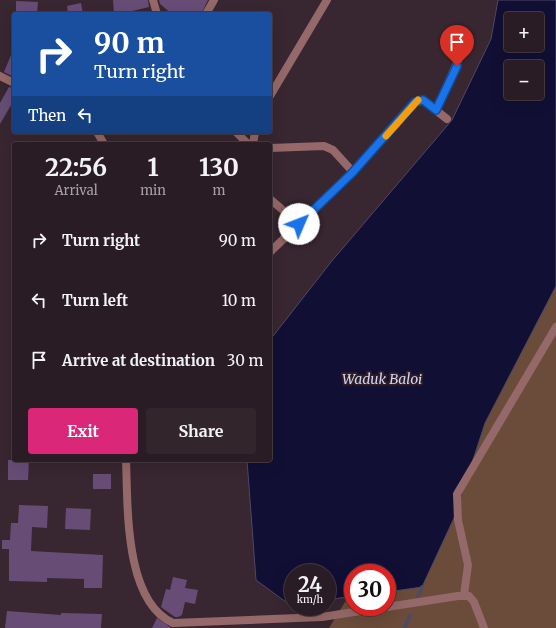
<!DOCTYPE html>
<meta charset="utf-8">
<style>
body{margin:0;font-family:Merriweather,serif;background:#32252c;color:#f1f3f6;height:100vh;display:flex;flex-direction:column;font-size:15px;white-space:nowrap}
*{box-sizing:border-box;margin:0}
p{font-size:13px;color:#a5a1a6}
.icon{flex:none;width:22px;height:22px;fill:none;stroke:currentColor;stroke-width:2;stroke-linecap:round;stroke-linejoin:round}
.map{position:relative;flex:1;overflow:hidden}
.side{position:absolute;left:12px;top:142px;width:260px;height:320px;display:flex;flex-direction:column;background:#2a1c24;border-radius:4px;box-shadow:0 4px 16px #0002,0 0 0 1px #463a41}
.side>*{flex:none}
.banner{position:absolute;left:12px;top:12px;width:260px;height:122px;border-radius:4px;box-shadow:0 4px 16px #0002,0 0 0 1px #463a41;background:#1a4fa0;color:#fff;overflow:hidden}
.fabs{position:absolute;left:504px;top:12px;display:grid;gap:8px}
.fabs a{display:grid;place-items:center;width:40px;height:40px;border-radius:4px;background:#2a1c24;box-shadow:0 4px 16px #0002,0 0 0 1px #463a41;font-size:20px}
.speed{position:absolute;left:284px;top:564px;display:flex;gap:8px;font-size:20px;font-weight:700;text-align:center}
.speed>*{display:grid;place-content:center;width:52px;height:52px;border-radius:50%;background:#2a1c24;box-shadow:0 4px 16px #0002,0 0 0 1px #463a41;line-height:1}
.speed small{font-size:10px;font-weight:400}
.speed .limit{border:6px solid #d22;background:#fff;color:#111}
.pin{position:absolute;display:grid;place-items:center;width:34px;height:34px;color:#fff;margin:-41px -17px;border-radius:50% 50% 50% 0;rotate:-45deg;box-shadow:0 0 4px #0007}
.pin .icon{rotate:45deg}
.me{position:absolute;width:44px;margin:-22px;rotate:46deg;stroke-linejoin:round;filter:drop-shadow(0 0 3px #0008)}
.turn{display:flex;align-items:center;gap:14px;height:84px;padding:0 16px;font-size:18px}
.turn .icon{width:52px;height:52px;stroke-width:2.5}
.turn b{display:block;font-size:28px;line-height:34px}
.then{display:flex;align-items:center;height:38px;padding:0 16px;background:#0003;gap:8px;font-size:15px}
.eta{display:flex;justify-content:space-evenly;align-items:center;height:68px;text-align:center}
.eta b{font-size:24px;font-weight:700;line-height:28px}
.button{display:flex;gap:8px;margin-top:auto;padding:8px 16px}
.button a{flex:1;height:46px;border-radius:4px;background:#db2777;color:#fff;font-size:16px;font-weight:700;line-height:46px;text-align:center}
.button a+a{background:#32252c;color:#f1f3f6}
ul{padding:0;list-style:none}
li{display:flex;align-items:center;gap:12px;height:60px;padding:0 16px}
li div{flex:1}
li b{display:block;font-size:15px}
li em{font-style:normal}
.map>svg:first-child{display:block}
.green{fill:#6b4b39}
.water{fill:#110f34;stroke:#4e4965;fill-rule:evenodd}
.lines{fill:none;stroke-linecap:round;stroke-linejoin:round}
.stream{stroke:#4e4965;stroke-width:3.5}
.building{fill:#674d76}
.street{stroke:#956869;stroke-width:8}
.route-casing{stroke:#114b97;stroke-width:10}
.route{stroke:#1a73e8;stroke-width:7}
.slow{stroke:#f59e0b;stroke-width:7}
.labels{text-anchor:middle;stroke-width:4;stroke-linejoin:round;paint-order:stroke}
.water-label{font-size:14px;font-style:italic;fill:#d1d5f2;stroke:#2e1c26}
</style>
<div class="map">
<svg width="556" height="628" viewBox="0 0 556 628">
<rect width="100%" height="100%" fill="#382630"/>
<path class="green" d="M556 286V628H329L348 597 353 596V607H387V592L422 587 454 518 485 423Z"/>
<path class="water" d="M498 0H556V286L485 423 454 518 422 587 387 592V573H353V596L327 600V573H293V605H290L256 580 247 460H270V340L331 262 452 120 491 39ZM511 19H537V45H511ZM511 67H537V93H511Z"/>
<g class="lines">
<path class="stream" d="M418 596 422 587
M404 628 410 615"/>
</g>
<path class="building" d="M113 0H148L149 7 128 12V14H114Z
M159 0H208L201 14H172L160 4Z
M16 1 38 2 37 13 16 12Z
M81 3 83 14H68L67 6Z
M14 48V77L4 72Z
M9 87 14 88V100L0 124V103Z
M8 460H29L28 480H8Z
M93 474H111V489H93Z
M19 505 48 506 47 528 32 527 31 551 103 555 102 588H84V579L47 578V582L9 581V549H2V540H10L11 523H18Z
M66 508 91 509 90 530 65 529Z
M173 577 187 580 185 588 198 590 195 604 185 602 182 615 178 617H175L161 607 166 589 170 590Z
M7 611 61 615V613L102 614 101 628H5Z
M157 618 170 627 171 628H152Z"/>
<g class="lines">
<path class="street" d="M153 0 157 14
M206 14 214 0
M0 76 14 83
M270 96 327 0
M436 110 468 38
M97 132 104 144
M236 132 248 144
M253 144 255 132
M270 148 324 146 333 150 353 172
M270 199 299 224
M270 252 353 172 415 102 423 100 447 119
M126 460C128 506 124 601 173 623L322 617 386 607
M464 595 468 565 458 520 457 494 556 327
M387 607 458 596H469L474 602 484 628"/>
</g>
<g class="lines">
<defs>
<path id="route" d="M299 224 353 172 415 102 423 100 436 110 457 66"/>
</defs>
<use href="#route" class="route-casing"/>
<use href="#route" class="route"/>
<path class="slow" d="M386 136 418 100"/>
</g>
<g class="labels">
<g class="water-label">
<text x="382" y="384">Waduk Baloi</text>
</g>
</g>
</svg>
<div class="fabs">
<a>+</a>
<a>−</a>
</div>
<div class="speed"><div>24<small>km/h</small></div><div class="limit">30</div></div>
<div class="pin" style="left:457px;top:66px;background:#d93025"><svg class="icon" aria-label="arrive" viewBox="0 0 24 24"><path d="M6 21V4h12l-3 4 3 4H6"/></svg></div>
<svg class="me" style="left:299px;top:224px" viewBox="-20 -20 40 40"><circle r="19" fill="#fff"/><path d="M0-13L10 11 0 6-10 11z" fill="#1a73e8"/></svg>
<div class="banner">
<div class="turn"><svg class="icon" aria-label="right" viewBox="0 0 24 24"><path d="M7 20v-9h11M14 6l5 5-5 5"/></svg><div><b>90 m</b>Turn right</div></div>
<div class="then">Then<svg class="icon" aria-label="left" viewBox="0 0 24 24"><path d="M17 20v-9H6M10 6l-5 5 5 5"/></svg></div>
</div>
<section class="side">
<div class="eta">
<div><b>22:56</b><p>Arrival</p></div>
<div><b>1</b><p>min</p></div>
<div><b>130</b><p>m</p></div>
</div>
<ul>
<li><svg class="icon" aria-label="right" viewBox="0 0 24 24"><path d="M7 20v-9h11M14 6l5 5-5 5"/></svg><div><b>Turn right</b></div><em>90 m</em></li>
<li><svg class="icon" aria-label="left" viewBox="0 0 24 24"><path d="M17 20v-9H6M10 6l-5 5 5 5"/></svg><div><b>Turn left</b></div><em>10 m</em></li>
<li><svg class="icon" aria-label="arrive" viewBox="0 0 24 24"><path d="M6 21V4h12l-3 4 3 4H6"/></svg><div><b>Arrive at destination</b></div><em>30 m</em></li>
</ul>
<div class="button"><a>Exit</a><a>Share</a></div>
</section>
</div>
